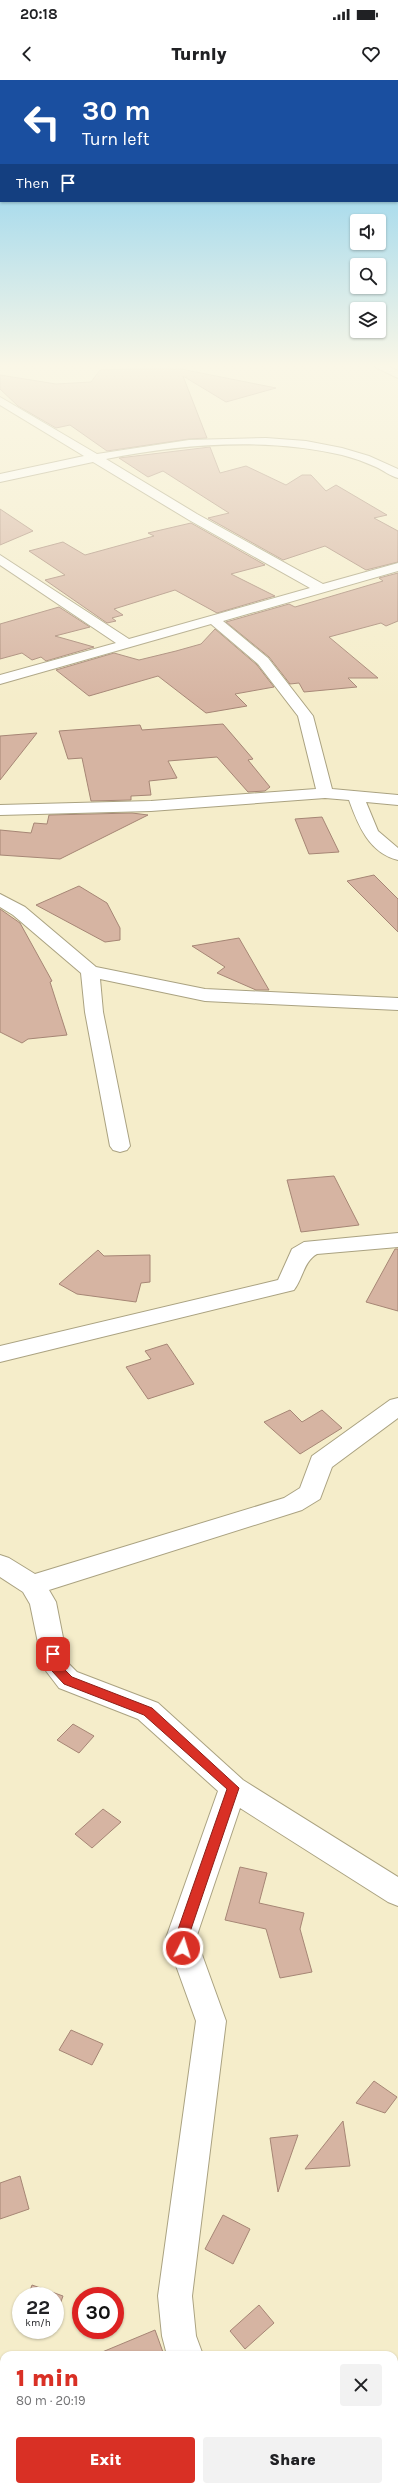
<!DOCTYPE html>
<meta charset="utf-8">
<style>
body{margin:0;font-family:Karla,sans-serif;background:#f2f2f2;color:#202124;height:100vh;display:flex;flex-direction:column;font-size:15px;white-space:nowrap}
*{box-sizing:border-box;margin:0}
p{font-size:13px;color:#757577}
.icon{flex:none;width:22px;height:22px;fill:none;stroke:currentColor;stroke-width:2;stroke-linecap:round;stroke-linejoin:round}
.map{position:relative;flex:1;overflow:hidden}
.sheet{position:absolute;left:0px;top:2271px;width:398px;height:140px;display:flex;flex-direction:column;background:#fff;border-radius:12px 12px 0 0;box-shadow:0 1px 3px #0004}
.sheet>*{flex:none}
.top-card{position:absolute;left:0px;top:0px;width:398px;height:122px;box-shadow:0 1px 3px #0004;background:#1a4fa0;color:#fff;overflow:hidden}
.buttons{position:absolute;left:350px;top:134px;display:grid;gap:8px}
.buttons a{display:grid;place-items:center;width:36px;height:36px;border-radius:4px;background:#fff;box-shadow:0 1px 3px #0004;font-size:20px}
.speed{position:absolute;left:12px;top:2207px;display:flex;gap:8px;font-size:20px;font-weight:700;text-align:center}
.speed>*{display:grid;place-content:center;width:52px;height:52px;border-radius:50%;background:#fff;box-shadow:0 1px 3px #0004;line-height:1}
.speed small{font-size:10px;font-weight:400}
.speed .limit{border:6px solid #d22;background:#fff;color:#111}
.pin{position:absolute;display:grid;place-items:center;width:34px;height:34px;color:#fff;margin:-17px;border-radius:8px;box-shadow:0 2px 6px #0006}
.me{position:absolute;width:44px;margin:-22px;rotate:5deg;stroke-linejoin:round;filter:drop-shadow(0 0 3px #0008)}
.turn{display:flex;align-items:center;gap:14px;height:84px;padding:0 16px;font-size:18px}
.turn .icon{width:52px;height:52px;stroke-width:2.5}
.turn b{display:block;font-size:28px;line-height:34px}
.then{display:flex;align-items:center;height:38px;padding:0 16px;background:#0003;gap:8px;font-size:15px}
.round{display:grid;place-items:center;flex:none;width:42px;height:42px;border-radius:4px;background:#f2f2f2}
.headline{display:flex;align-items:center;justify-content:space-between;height:68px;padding:0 16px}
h1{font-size:24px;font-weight:800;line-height:30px;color:#d93025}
.button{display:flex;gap:8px;margin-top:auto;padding:8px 16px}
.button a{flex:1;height:46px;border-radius:4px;background:#d93025;color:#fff;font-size:16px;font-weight:800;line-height:46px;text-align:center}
.button a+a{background:#f2f2f2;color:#202124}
.status{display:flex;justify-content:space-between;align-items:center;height:28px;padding:0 20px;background:#fff;direction:ltr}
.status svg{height:11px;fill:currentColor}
header{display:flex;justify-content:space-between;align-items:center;height:52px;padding:0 16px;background:#fff;font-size:18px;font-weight:800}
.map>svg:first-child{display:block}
.building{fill:#d6b4a2;stroke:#a68675}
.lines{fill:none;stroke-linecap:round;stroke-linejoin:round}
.minor-casing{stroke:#aaa281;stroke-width:2}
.minor{fill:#fff;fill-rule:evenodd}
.route{fill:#d93025;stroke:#8d1f18}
</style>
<div class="status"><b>20:18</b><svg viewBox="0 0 49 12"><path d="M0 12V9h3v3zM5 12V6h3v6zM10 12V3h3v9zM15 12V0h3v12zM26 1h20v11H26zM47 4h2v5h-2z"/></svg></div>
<header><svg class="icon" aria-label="back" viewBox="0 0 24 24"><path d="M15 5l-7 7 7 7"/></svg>Turnly<svg class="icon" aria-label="heart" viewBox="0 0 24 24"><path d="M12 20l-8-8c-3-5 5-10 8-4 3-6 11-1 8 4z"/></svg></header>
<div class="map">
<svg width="398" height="2411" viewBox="0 0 398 2411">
<rect width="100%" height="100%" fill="#f5edca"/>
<path class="building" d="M170 288 175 290 176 288 276 308 226 322 183 296 207 358 189 359 107 371 70 345 56 348 18 326 0 309V295L56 304 91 302 100 290Z
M210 367 220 393 246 386 286 405 302 395H311L326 411 336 405 387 435 374 438 398 451V482L366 490 325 466 283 480 208 438 229 433 163 391 148 397 119 378Z
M0 429 33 451 0 465Z
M191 443 265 485 231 494 275 516 217 533 175 510 114 529 123 535 112 538 116 541 107 543 45 500 65 495 29 471 63 462 85 475 154 456 148 453Z
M398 493V541L386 546 381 543 329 557 378 598H348L357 607 304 612 299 603 290 604 269 577 226 542 289 524 295 527 383 501 379 498Z
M59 527 90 547 55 556 94 567 46 581 41 577 32 580 22 573 0 579V544Z
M215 549 257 585 274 607 235 614 247 626 206 633 158 596 89 616 56 590 114 573 139 580 176 571 201 564Z
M223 644 253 679 248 680 270 707 265 711 248 712 217 677 168 681 177 698 149 701 151 715 131 716V720L91 721 82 678 68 679 59 651 140 645 142 650Z
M37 653 0 700V656Z
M132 733 148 735 60 779 0 775V750L31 753 34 743 47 744 49 735Z
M322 737 339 772 309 774 295 739Z
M374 795 398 819V852L347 801Z
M79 806 107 823 120 848V860L105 862 36 825Z
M0 829 20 843 52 901 50 902 67 955 28 959 22 963 0 952Z
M239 858 262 898 269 910H256L217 893 225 887 192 866Z
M334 1096 359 1145 301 1152 287 1100Z
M395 1169H398V1231L366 1222Z
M98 1170 104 1176 150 1175V1202L141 1203 136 1222 77 1214 59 1204Z
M167 1264 194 1304 148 1319 126 1287 151 1279 145 1271Z
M290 1330 302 1342 322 1330 342 1348 300 1374 264 1342Z
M73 1644 94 1656 79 1673 57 1660Z
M103 1729 121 1742 92 1768 75 1754Z
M240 1787 267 1793 259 1823 304 1833 300 1849 312 1892 280 1898 266 1849 225 1840Z
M71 1950 103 1964 92 1985 59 1970Z
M374 2001 397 2017 385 2033 356 2023Z
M343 2041 350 2086 305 2089Z
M298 2055 278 2112 270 2058Z
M20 2096 29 2129 0 2139V2103Z
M223 2135 250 2149 233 2184 205 2169Z
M32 2205 63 2216 55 2238V2216H28Z
M259 2225 274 2243 245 2269 230 2251Z
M155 2250 164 2275H95Z"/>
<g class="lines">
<defs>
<path id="minor" d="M369 284H384L398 291V298Z
M0 317 97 374 189 360 266 358 306 361 342 368 369 376 398 389V398C390 396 383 390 376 387 365 382 354 378 342 375 265 357 182 364 106 379L197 434 323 504 398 483V491L223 541 268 578 313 636 332 709 398 715V725L366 722 378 751 398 768V780C369 773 358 745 349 720L325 718 151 731 0 735V725L151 721 316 709 298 636 258 584 211 544 0 604V595L116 563 0 485V475L129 559 310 508 189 440 93 382 0 402V394L84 376 0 325Z
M0 814 25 827 96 887 205 909 398 918V930L205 921 100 899 103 932 130 1066 127 1070 120 1072 113 1070 110 1066 85 932 81 893 13 835 0 827Z
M398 1153V1167L317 1174C304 1181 303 1198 294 1210L0 1282V1266L278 1200 292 1169 304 1162Z
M398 1318V1338L332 1387 320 1419 302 1430 49 1510 56 1522 68 1583 77 1592 158 1623 243 1700 398 1797V1826L388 1822 240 1728 196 1858 226 1941 192 2216 196 2256 203 2275H167L162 2256 158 2216 196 1941 166 1858 218 1711 138 1639 59 1608 43 1587 30 1524 23 1512 0 1497V1475L9 1478 35 1494 284 1418 300 1408 312 1376 390 1320Z
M217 2407H254L255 2411H218Z"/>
</defs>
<use href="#minor" class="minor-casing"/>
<use href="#minor" class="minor"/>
</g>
<linearGradient id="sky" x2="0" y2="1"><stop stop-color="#71c8f0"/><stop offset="0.46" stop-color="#faf7e7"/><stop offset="1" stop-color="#faf7e7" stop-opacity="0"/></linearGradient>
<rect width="398" height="622" fill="url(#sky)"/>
<path class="route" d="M53 1570 59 1574 61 1586 72 1597 152 1628 239 1708 188 1858 189 1868 188 1872H179L175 1858 227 1709 144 1635 64 1604 52 1591 48 1574Z"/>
</svg>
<div class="buttons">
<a><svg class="icon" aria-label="sound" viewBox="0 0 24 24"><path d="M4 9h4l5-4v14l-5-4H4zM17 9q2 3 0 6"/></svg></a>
<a><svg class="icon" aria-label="search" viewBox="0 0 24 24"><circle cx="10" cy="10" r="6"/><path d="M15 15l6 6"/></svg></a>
<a><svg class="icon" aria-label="layers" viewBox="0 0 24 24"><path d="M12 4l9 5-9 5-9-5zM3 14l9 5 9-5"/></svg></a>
</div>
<div class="speed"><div>22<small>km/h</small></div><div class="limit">30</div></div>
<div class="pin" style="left:53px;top:1574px;background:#d93025"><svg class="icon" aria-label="arrive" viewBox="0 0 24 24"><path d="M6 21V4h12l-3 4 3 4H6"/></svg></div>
<svg class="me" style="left:183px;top:1868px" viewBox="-20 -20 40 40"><circle r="17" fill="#d93025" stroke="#fff" stroke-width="3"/><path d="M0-11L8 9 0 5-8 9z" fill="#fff"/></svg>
<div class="top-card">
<div class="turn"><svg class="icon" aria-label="left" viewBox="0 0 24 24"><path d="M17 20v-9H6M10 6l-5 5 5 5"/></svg><div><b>30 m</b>Turn left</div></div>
<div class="then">Then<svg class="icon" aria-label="arrive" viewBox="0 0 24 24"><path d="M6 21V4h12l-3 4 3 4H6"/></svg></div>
</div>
<section class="sheet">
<div class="headline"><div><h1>1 min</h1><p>80 m · 20:19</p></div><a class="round"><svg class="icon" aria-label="close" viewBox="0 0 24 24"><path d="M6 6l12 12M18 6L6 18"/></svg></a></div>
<div class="button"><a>Exit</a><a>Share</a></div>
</section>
</div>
